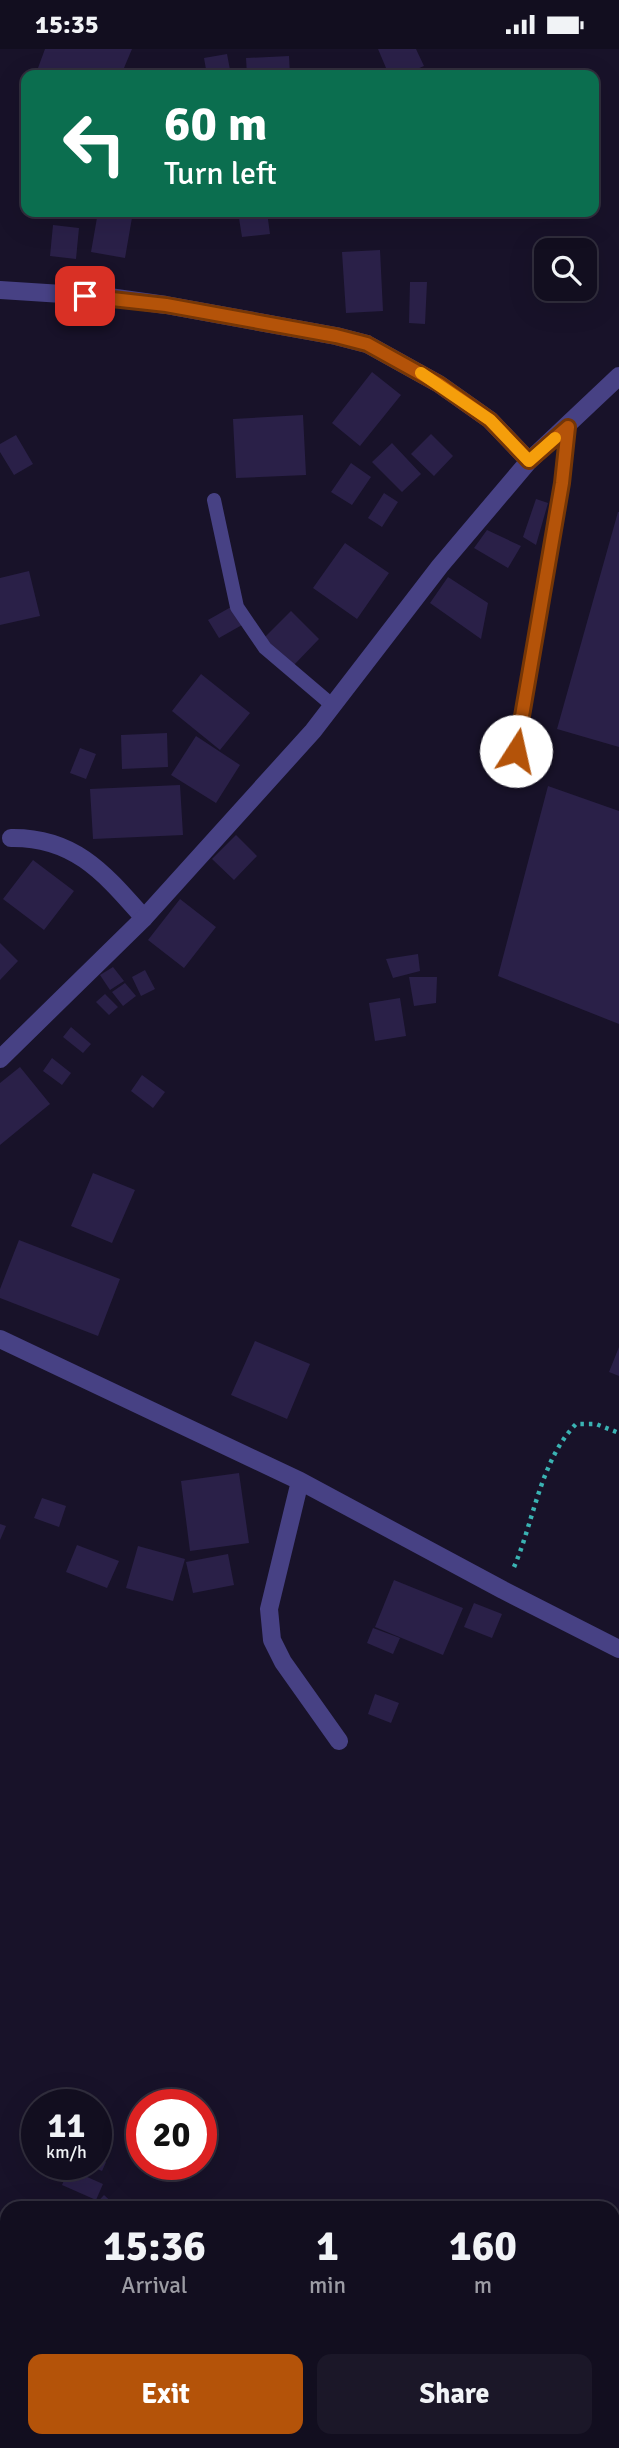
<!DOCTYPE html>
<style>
body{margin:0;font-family:Signika,sans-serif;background:#1b1728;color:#f1f3f6;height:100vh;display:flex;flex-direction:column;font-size:26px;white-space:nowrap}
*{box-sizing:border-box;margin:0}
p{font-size:23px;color:#9c9ca4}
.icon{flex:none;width:38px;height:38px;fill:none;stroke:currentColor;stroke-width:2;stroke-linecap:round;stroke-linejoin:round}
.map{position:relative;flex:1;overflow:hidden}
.side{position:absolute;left:0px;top:2152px;width:620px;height:247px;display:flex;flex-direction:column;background:#120e1f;border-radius:21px 21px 0 0;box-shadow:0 7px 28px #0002,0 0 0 2px #312e3d}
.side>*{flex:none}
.guide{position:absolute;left:21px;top:21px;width:578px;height:147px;border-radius:14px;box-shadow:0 7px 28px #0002,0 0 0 2px #312e3d;background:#0b6e4f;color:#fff;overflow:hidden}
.tools{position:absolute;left:534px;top:189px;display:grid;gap:14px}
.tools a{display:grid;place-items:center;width:63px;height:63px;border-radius:14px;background:#120e1f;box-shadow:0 7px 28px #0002,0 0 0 2px #312e3d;font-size:35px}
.speed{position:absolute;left:21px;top:2040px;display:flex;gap:14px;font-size:35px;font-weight:700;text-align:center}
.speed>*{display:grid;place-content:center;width:91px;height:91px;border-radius:50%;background:#120e1f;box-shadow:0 7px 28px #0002,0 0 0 2px #312e3d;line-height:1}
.speed small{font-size:18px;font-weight:400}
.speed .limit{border:10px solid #d22;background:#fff;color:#111}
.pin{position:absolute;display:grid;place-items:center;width:60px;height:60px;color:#fff;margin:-30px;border-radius:14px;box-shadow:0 4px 10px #0006}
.me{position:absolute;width:77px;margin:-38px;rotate:10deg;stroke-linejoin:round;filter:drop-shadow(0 0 5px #0008)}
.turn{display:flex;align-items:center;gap:24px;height:147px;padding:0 28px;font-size:32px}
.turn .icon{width:91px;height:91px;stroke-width:2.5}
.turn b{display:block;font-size:49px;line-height:60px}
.eta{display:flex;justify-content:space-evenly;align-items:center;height:119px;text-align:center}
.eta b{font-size:42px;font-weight:800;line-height:49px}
.primary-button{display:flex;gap:14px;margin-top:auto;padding:14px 28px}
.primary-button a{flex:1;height:80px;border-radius:14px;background:#b45309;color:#fff;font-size:28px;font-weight:800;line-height:80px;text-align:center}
.primary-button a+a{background:#1b1728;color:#f1f3f6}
.status{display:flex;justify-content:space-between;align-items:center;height:49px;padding:0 35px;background:#120e1f;direction:ltr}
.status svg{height:19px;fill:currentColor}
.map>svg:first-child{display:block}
.building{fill:#2a2048}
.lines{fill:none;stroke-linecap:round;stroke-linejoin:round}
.path{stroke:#3ab3b3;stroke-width:4.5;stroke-dasharray:3.5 5;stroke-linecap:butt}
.service{stroke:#474184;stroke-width:14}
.minor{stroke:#474184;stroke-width:18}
.tertiary{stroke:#474184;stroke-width:18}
.route-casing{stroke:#753606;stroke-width:18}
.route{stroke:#b45309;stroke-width:12}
.slow{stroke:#f59e0b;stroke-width:12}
</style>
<div class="status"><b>15:35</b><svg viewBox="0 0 49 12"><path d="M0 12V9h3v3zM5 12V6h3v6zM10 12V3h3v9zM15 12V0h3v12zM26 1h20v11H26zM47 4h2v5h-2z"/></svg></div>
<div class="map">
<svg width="619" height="2399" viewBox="0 0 619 2399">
<rect width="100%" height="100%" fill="#181229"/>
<path class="building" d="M45 0H132L121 26H58L38 19Z
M378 0H416L424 17 403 26H389Z
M227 5 231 26H207L204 9Z
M289 7 290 26H247L246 9Z
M98 163H133L125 209 91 203Z
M238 163H267L270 185 242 188Z
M53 176 79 179 76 210 50 207Z
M380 201 383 262 346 264 342 203Z
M410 233H427L425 275 409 274Z
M372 323 401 346 360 397 332 374Z
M303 366 306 426 236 429 233 370Z
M431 385 453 407 434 427 411 405Z
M16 386 33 415 14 426 0 403V395Z
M392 394 421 425 402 443 372 413Z
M351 414 371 428 352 456 331 443Z
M384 444 398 453 382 478 368 469Z
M536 450 548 454 536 496 523 488Z
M618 463H619V698L557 680Z
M487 481 521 497 508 519 474 499Z
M345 494 389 524 357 570 313 539Z
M29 522 40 567 0 576V529Z
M448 528 488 554 481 590 430 554Z
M231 558 242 576 219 589 208 571Z
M291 562 319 590 292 618 263 590Z
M201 625 250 664 220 701 172 662Z
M167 684 168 718 122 720 121 686Z
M196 687 240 716 216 754 171 726Z
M80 699 96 705 86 730 70 724Z
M180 736 183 786 93 790 90 740Z
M548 737 619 762V975L498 927Z
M236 786 257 807 234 831 212 810Z
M33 811 74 842 44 881 3 850Z
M180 850 216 878 184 919 148 891Z
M0 894 18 912 0 931Z
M418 905 420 922 393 929 386 910Z
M113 918 124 932 110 941 100 926Z
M145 921 155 940 141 947 132 928Z
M409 928H437L436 954 414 957Z
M125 934 136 947 123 957 112 943Z
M105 945 118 958 109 966 96 953Z
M400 949 406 987 375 992 369 954Z
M71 978 91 995 83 1004 63 988Z
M52 1009 71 1024 62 1036 43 1022Z
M20 1018 50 1055 0 1096V1034Z
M142 1026 165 1043 153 1059 131 1042Z
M93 1124 135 1141 112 1194 71 1177Z
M19 1191 120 1230 98 1287 0 1249V1240Z
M255 1292 310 1315 287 1370 231 1346Z
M619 1298V1327L609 1323Z
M239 1424 249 1494 190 1502 181 1432Z
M42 1449 66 1457 59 1478 34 1469Z
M0 1475 6 1477 0 1491Z
M77 1496 119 1512 107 1539 66 1523Z
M138 1497 185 1510 173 1552 126 1539Z
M228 1505 234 1536 193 1544 186 1513Z
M394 1531 463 1559 443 1606 375 1578Z
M474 1554 502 1565 492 1589 464 1578Z
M373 1579 400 1589 393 1605 367 1594Z
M375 1645 399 1654 391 1674 368 1665Z
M96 2109 106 2113 102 2122 88 2116H96Z
M69 2120 103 2135 96 2151 62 2136Z
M104 2146 119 2160H91Z"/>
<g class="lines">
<path class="path" d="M514 1518C534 1472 540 1412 576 1375H596L619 1384"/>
<path class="service" d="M214 451 237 558 265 599 332 656
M516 702 562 434 568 378"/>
<path class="minor" d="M0 241 109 248 166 256 336 287 367 295 439 335 490 371 529 412
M11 789C75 788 105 825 144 869
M0 1290 300 1432 503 1541 619 1600
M300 1432 269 1560 272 1591 283 1613 339 1692"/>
<path class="tertiary" d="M0 1010 144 869 313 682 440 517 529 412 619 327"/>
</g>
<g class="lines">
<defs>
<path id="route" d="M85 247 166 256 336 287 367 295 439 335 490 371 529 412 568 378 562 434 516 702"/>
</defs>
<use href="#route" class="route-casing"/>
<use href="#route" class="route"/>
<path class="slow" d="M421 324 490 371 529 412 555 389"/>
</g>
</svg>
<div class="tools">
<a><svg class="icon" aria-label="search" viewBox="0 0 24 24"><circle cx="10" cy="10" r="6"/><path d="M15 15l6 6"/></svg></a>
</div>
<div class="speed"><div>11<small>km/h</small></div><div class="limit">20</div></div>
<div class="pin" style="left:85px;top:247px;background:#d93025"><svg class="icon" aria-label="arrive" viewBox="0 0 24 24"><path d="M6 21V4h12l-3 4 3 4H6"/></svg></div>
<svg class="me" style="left:516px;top:702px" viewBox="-20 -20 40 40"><circle r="19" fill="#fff"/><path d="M0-13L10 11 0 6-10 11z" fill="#b45309"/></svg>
<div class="guide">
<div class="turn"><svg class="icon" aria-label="left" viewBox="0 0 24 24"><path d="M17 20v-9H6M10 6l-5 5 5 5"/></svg><div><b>60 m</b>Turn left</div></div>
</div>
<section class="side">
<div class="eta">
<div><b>15:36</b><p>Arrival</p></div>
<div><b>1</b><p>min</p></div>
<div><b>160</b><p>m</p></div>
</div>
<div class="primary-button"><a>Exit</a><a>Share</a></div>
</section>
</div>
